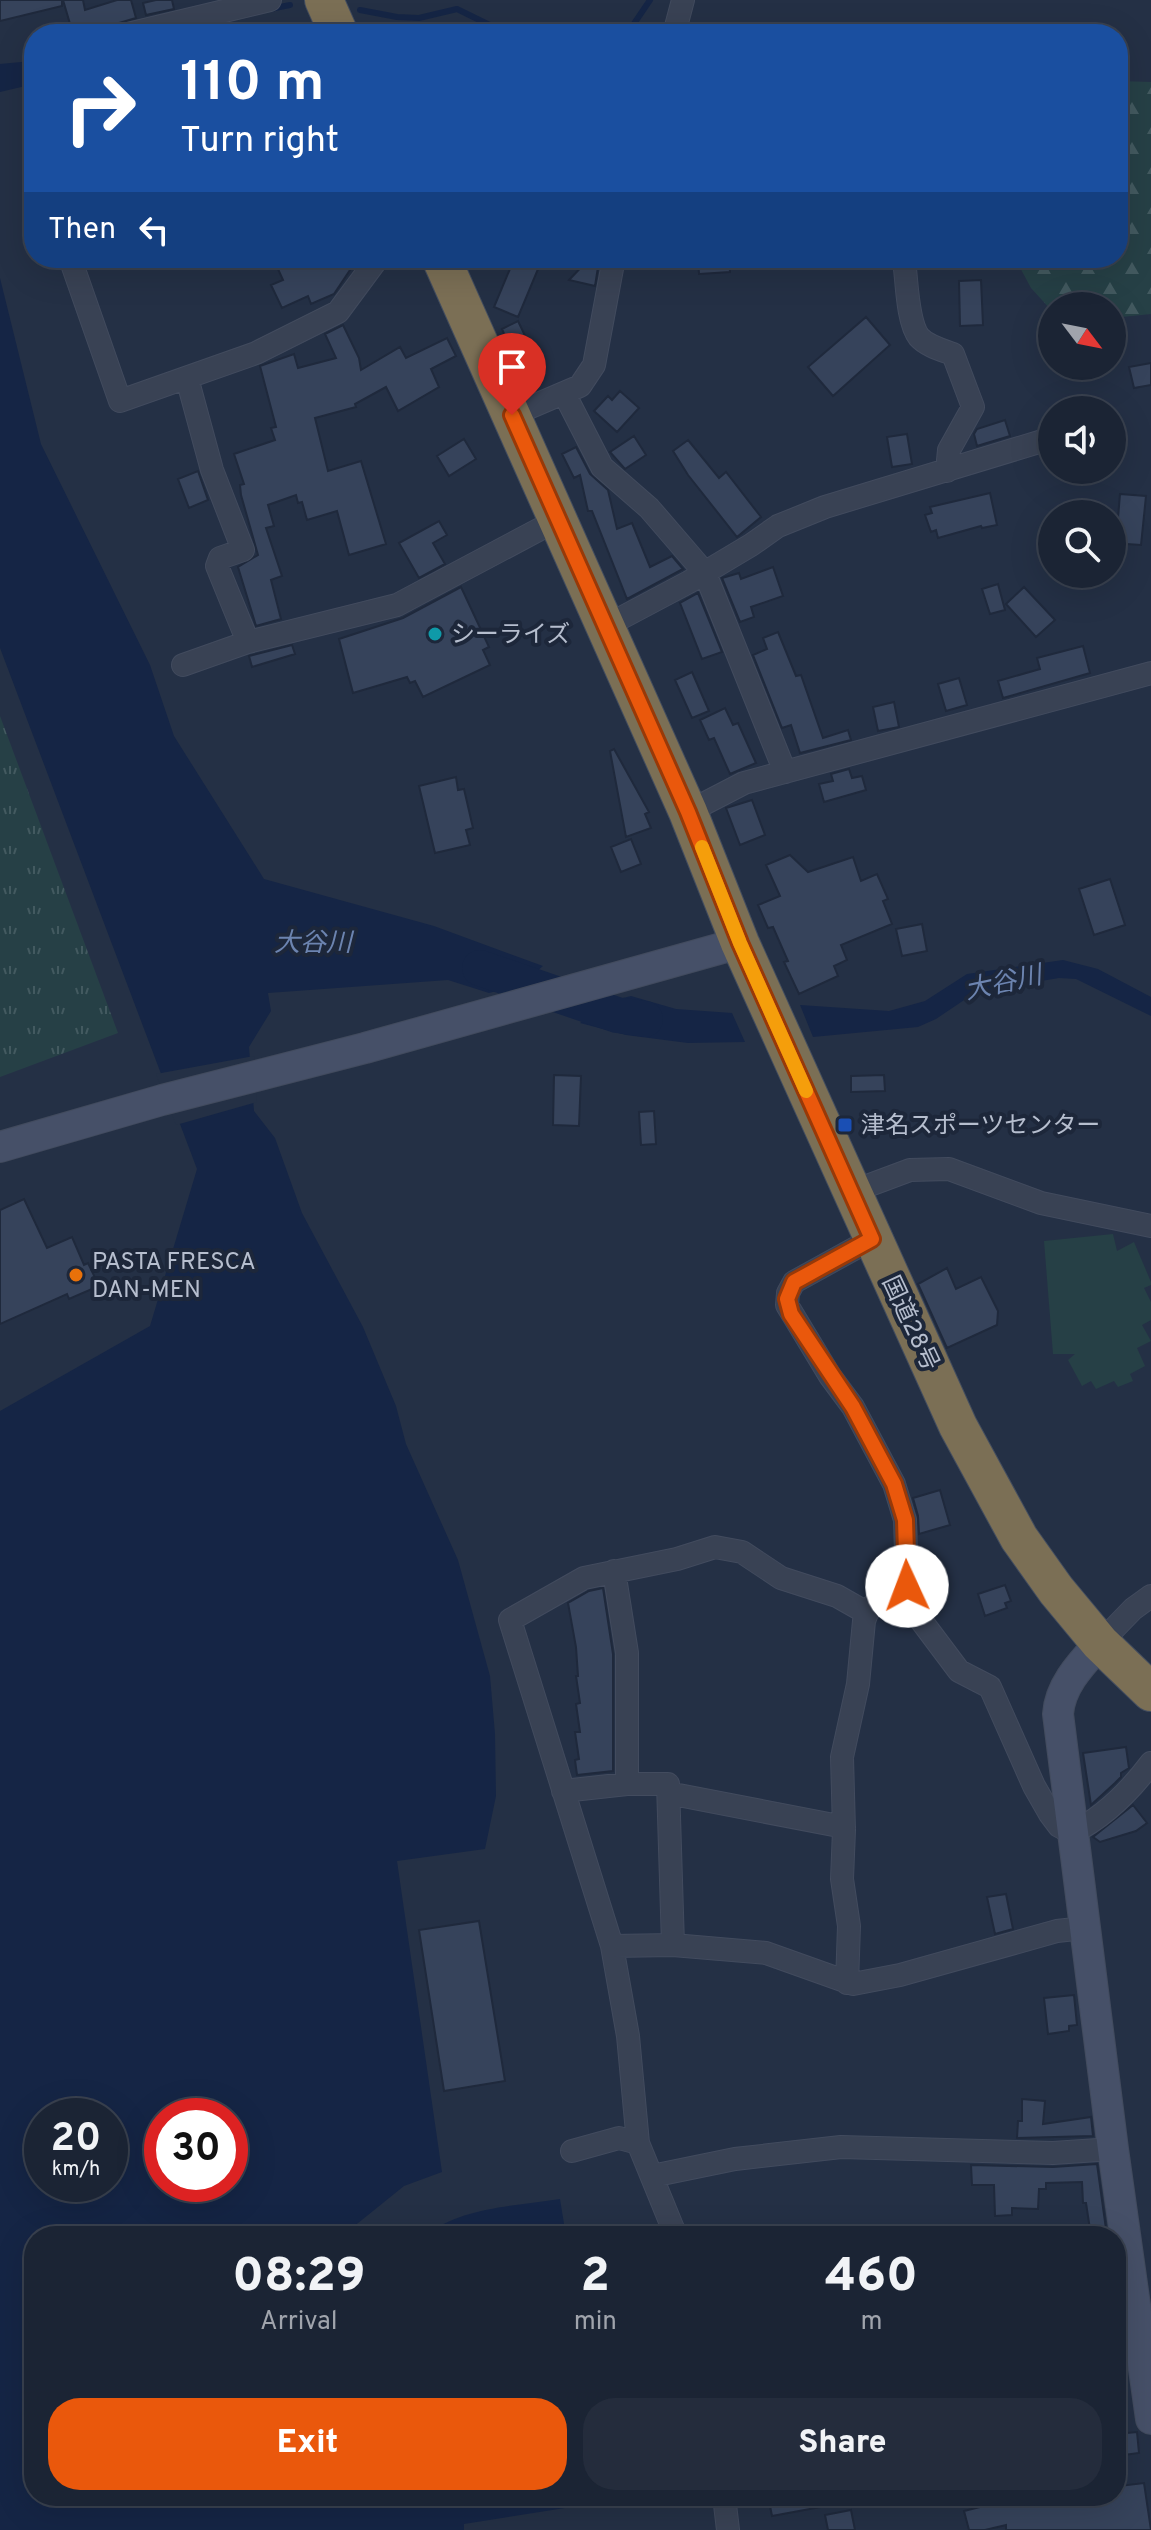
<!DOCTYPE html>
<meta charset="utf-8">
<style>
body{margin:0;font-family:Overpass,"Noto Sans JP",sans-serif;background:#242c3c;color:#f1f3f6;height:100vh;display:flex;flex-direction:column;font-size:30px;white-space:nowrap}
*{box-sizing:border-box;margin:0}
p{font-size:26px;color:#a0a4ac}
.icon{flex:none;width:44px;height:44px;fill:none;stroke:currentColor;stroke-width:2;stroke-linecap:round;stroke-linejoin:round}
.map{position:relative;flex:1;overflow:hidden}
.drawer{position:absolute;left:24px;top:2226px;width:1102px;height:280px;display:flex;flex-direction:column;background:#1b2434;border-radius:32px;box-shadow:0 8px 32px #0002,0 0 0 2px #39414f}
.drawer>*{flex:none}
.top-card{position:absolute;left:24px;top:24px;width:1104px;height:244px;border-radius:32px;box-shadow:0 8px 32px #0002,0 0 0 2px #39414f;background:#1a4fa0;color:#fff;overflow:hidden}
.needle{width:52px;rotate:122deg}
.fabs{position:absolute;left:1038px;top:292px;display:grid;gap:16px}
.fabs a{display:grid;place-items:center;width:88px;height:88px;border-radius:50%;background:#1b2434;box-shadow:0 8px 32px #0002,0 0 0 2px #39414f;font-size:40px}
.speed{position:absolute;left:24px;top:2098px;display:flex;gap:16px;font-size:40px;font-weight:700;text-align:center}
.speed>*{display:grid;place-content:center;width:104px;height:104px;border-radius:50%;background:#1b2434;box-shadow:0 8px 32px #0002,0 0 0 2px #39414f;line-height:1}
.speed small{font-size:20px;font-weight:400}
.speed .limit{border:12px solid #d22;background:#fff;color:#111}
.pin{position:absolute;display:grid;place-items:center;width:68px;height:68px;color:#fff;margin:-82px -34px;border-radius:50% 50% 50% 0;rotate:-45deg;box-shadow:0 0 8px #0007}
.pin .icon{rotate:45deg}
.me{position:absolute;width:88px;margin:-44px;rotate:358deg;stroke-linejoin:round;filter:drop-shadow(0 0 6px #0008)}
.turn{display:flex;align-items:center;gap:28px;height:168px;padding:0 24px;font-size:36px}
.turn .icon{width:104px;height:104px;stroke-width:2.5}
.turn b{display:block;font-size:56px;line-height:68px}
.then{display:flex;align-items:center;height:76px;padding:0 24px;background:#0003;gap:16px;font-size:30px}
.eta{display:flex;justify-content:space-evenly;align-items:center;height:136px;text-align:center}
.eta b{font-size:48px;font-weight:800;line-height:56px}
.action{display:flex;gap:16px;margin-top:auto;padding:16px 24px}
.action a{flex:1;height:92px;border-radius:32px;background:#ea580c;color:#fff;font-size:32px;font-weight:800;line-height:92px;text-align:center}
.action a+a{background:#242c3c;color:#f1f3f6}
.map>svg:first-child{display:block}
.forest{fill:url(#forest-firs)}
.park{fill:url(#park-tufts)}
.pitch{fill:#264046}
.water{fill:#152545;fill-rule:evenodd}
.pier{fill:#243045}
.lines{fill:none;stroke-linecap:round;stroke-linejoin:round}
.stream{stroke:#152545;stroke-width:6}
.river{stroke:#152545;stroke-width:36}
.building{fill:#36435b;stroke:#1f293c;stroke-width:2}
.street-casing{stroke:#424b5e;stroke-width:24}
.secondary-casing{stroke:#424b5e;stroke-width:32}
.highway-casing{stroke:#434d5f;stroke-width:40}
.street{stroke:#394254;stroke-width:22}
.secondary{stroke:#465068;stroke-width:30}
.highway{stroke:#7b6f55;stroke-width:38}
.route-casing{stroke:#983908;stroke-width:20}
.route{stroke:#ea580c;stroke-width:14}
.slow{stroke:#f59e0b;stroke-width:14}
.culture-dot{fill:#0f9aa8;stroke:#1d273a;stroke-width:3}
.transit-dot{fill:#1a4fb4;stroke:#1d273a;stroke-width:3}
.food-dot{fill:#e8710a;stroke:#1d273a;stroke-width:3}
.labels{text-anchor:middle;stroke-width:8;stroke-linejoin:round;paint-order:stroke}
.poi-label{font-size:24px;fill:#b6bece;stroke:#1d273a;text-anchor:start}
.street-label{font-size:24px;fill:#b6bece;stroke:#1d273a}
.water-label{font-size:26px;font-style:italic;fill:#6c84b0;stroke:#1d273a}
</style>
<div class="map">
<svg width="1151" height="2530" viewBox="0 0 1151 2530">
<defs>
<pattern id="forest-firs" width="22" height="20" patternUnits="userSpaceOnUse" patternTransform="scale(2)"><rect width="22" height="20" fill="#264046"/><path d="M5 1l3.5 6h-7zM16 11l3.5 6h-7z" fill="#435a60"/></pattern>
<pattern id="park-tufts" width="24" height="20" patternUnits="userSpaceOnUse" patternTransform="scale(2)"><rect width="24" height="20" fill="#264046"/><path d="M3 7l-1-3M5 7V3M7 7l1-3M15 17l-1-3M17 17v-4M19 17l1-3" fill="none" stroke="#435a60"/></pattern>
</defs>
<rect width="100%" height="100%" fill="#243045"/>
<path class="forest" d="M1118 81 1151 82V314L1112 318V306H1052V311L1031 288 1015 258H1118Z"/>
<path class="park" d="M0 716 118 1033 0 1077Z"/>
<path class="pitch" d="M1113 1234 1117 1251 1134 1242 1151 1282V1285L1144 1288 1151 1302V1320L1142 1325 1151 1341 1137 1348 1145 1366 1130 1374 1133 1381 1118 1387 1114 1381 1096 1389 1091 1381 1082 1386 1068 1360 1075 1354H1053L1044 1241Z"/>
<path class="water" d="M32 61 34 84 0 92V64Z
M0 278 41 444 150 665 174 736 264 879 434 926 543 966 523 984 489 993 448 980 268 993 271 1011 249 1047 254 1111 275 1138 302 1213 363 1327 396 1406 406 1444 458 1560 490 1676 495 1734 496 1796 485 1849 397 1861 442 2172 404 2186 342 2236H34V2496H608L609 2501 464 2524V2530H0V1411L150 1326 197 1169 0 648ZM42 2116H110V2184H42ZM162 2116H230V2184H162Z
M1063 960 1098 969 1151 997V1016L1076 979 1059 978 976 992 936 1019 918 1027 813 1037 800 1005 889 1011 925 1001 967 974Z
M631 996 676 1009 732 1013 745 1042 688 1043 626 1035 580 1023 603 1003Z
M560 2199 566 2236H425C460 2207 517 2206 560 2199Z"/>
<path class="pier" d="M254 1056 257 1102 176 1125 156 1074Z"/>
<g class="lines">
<path class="stream" d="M270 9 290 5
M360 10 397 17 419 18 457 9 508 34
M627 34 650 0"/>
<path class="river" d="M480 968 617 1015 645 1019"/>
</g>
<path class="building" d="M0 0H62V6L0 21Z
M63 0H83L85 10 117 0H131L136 18 99 29 101 34H73Z
M156 0H172L174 9 146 15 143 3Z
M273 258H358L334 294 311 304 308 296 282 308 271 285 283 280Z
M523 258 541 262 518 317 494 307 512 264 519 267Z
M698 258H729L730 272 699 274Z
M589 259 599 261 595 286 569 280Z
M981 280 983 325 960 326 959 281Z
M866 317 890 345 833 396 808 367Z
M518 321 529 344 512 352 502 329Z
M343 325 359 358 361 370 400 347 406 358 447 338 456 356 431 369 439 387 398 411 386 387 355 404 356 407 315 418 328 471 361 461 386 544 349 555 337 511 307 520 302 502 298 503 296 495 268 505 274 526 266 528 282 576 271 580 281 619 256 626 238 567 258 555 241 495 240 485 244 484 234 454 275 440 271 428 276 427 260 366 294 354 298 368 336 358 325 334Z
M1151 363V385L1134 388 1129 367Z
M620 391 639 408 617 432 594 411 608 396 612 400Z
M1005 420 1010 436 977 446 974 434 977 429Z
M907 434 912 464 892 467 887 437Z
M634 436 646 455 625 469 610 452Z
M464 439 476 459 449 476 437 456Z
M688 440 719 478 726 472 761 517 737 537 688 475 673 451Z
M576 447 590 474 608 490 617 529 632 523 650 567 672 556 683 569 627 599 592 511H588L580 475 574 478 562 454Z
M198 471 208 500 189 508 178 479Z
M990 493 997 525 982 528 981 526 938 538 936 530 931 532 925 515 932 513 930 507Z
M1120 494 1146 496 1141 545 1112 543V518H1118Z
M439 521 447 535 433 543 445 564 419 578 399 543Z
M773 567 783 596 751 607 754 617 740 622 722 578 739 573 741 579Z
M998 584 1005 610 990 614 982 589Z
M461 587 489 647 483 650 490 665 423 697 415 681 410 683 407 677 353 693 339 639 403 618Z
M1024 587 1055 620 1036 637 1006 604Z
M698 593 722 652 702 659 680 603Z
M778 632 796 676 801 675 823 738 848 730 851 740 800 753 791 725 782 728 753 655 767 649 763 638Z
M292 645 295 654 252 667 249 656Z
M1083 646 1090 673 1003 698 998 681 1040 669 1037 658Z
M692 672 709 711 692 718 675 680Z
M959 678 967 705 946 711 938 684Z
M894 702 899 727 878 731 873 707Z
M725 708 733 725 738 723 756 763 730 774 714 738 709 740 700 720Z
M614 749 649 812 645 814 651 828 626 837 610 751Z
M849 769 852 778 862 776 866 790 824 802 819 784 833 781 831 774Z
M456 777 458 790 464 789 473 828 466 830 470 845 435 853 419 786Z
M752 800 765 835 740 845 726 808Z
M631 839 641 864 621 872 611 847Z
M790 855 808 872 853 857 861 881 877 874 888 899 883 901 892 924 841 945 847 960 834 966 838 976 799 994 784 962 788 961 773 927 768 928 758 905 780 896 766 865Z
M1110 879 1125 925 1094 935 1079 889Z
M922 924 927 951 902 956 896 929Z
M554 1075 581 1076 579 1126 553 1125Z
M884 1075 885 1091 851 1092V1076Z
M654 1111 656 1144 641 1145 639 1112Z
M24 1199 47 1248 72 1237 84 1265 88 1263 99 1286 69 1299 67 1294 0 1324V1210Z
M947 1268 956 1289 981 1277 998 1311 997 1325 947 1348 918 1284Z
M940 1490 950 1525 919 1534 918 1516 913 1498Z
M1005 1585 1011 1601 1005 1603 1007 1608 985 1616 978 1594Z
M603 1588 613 1654V1771L577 1775 575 1760 579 1759 575 1732H580L576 1704 580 1703 576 1676H578L576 1647 568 1603 589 1591Z
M1126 1747 1129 1768 1121 1773V1777L1115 1783 1091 1805 1083 1753Z
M1133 1805 1147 1823 1136 1831 1100 1842 1093 1837Z
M1006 1894 1013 1929 995 1934 987 1897Z
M479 1921 505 2081 444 2091 419 1930Z
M1074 1995 1077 2025 1069 2026V2031L1048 2034 1044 1998Z
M1022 2099 1045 2101 1043 2124 1091 2117 1093 2136 1017 2138 1018 2121H1022Z
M1097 2164 1107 2236H1091L1086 2203H1083L1082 2182 1046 2183V2189H1039L1038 2209 1012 2208V2215L995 2216 994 2185H972L971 2165 1053 2167Z
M1137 2432 1139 2453 1116 2456V2434Z
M1144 2483 1151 2530H1006V2525L985 2530H969L964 2511 992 2504 991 2496H1116V2493L1120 2492 1119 2486Z
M768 2496H836L837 2504 772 2516Z
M851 2510 855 2530H828L825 2515Z"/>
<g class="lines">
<defs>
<path id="street" d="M128 34 270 0
M674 34 683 0
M71 261 120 401 256 353 338 312 378 258
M905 269C907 286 908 323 919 337 927 346 942 350 953 354L973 407 949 450 947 471
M187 378 212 470 243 550 220 558 217 566 248 642 397 605 559 519
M564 393 602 467 649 508 705 573 785 772
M512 415 580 386 594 365 614 258
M606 626 689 582 751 545 778 526 825 507 1052 438
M183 665 248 642
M688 812 744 783 1151 673
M851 1192 910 1170 949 1169 1041 1203 1151 1226
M872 1239 794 1282 788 1293 787 1305 830 1376 853 1407 894 1484 905 1520 907 1586 920 1619 959 1671 990 1687 1034 1786 1050 1814 1059 1826 1072 1833C1104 1817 1130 1791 1151 1763
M614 1571 627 1653V1784
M1100 1643 1133 1609 1151 1596
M563 1791 627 1784H668L673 1945
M668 1793 844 1827
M612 1946 673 1945 766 1953 853 1984 900 1975 1057 1931 1084 1928
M847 1983 849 1926 842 1879 844 1830 842 1757 858 1684 864 1621 867 1613 905 1566
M638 2143 628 2036 612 1946 510 1620 584 1578 677 1559 715 1547 742 1552 781 1578 837 1596 867 1613
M572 2151 619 2138 638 2143 676 2236
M652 2176 735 2159 841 2147 1053 2153 1113 2149
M724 2496 728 2530"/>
<path id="secondary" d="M0 1147 162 1100 365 1048 740 943
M1100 1643C1082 1663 1060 1685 1058 1714L1113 2149 1151 2419"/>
<path id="highway" d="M324 0 339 34
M441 258 688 812 740 943 958 1426 1019 1538 1056 1590 1100 1643 1151 1692"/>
</defs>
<use href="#street" class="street-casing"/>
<use href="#secondary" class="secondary-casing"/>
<use href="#highway" class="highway-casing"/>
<use href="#street" class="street"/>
<use href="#secondary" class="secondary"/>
<use href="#highway" class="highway"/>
</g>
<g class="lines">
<defs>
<path id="route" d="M512 415 688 812 740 943 872 1239 794 1282 787 1299 791 1314 853 1407 894 1484 905 1520 907 1586"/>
</defs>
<use href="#route" class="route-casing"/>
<use href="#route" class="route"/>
<path class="slow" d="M702 847 740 943 806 1091"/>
</g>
<circle class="culture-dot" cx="435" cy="634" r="8"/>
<rect class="transit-dot" x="837" y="1117" width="16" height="16" rx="4"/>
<circle class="food-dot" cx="76" cy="1275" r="8"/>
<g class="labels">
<g class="poi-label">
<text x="451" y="642">シーライズ</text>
<text x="861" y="1133">津名スポーツセンター</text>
<text x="92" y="1269">PASTA FRESCA<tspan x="92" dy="28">DAN-MEN</tspan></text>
</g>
<g class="street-label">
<text transform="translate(911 1323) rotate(65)" y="8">国道28号</text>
</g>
<g class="water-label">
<text x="313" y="951">大谷川</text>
<text transform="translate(1003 982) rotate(-12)" y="9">大谷川</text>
</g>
</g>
</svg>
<div class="fabs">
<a><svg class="needle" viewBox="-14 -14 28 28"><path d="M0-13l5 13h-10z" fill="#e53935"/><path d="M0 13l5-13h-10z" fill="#a0a4ac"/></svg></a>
<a><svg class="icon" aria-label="sound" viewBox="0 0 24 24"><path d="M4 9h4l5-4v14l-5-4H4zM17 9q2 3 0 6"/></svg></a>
<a><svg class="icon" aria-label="search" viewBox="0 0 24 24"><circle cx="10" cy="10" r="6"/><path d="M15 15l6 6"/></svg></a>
</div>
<div class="speed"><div>20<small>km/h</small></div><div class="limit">30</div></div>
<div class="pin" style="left:512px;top:415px;background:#d93025"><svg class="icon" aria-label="arrive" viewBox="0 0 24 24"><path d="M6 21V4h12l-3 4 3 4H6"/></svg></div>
<svg class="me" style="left:907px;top:1586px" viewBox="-20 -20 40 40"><circle r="19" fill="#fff"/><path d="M0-13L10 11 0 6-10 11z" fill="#ea580c"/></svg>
<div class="top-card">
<div class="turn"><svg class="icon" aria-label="right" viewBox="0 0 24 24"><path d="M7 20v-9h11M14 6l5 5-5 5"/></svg><div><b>110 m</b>Turn right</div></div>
<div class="then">Then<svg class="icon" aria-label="left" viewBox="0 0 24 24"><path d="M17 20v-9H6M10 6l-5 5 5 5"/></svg></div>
</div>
<section class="drawer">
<div class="eta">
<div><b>08:29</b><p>Arrival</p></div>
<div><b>2</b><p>min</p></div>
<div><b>460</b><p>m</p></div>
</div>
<div class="action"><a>Exit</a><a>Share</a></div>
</section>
</div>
